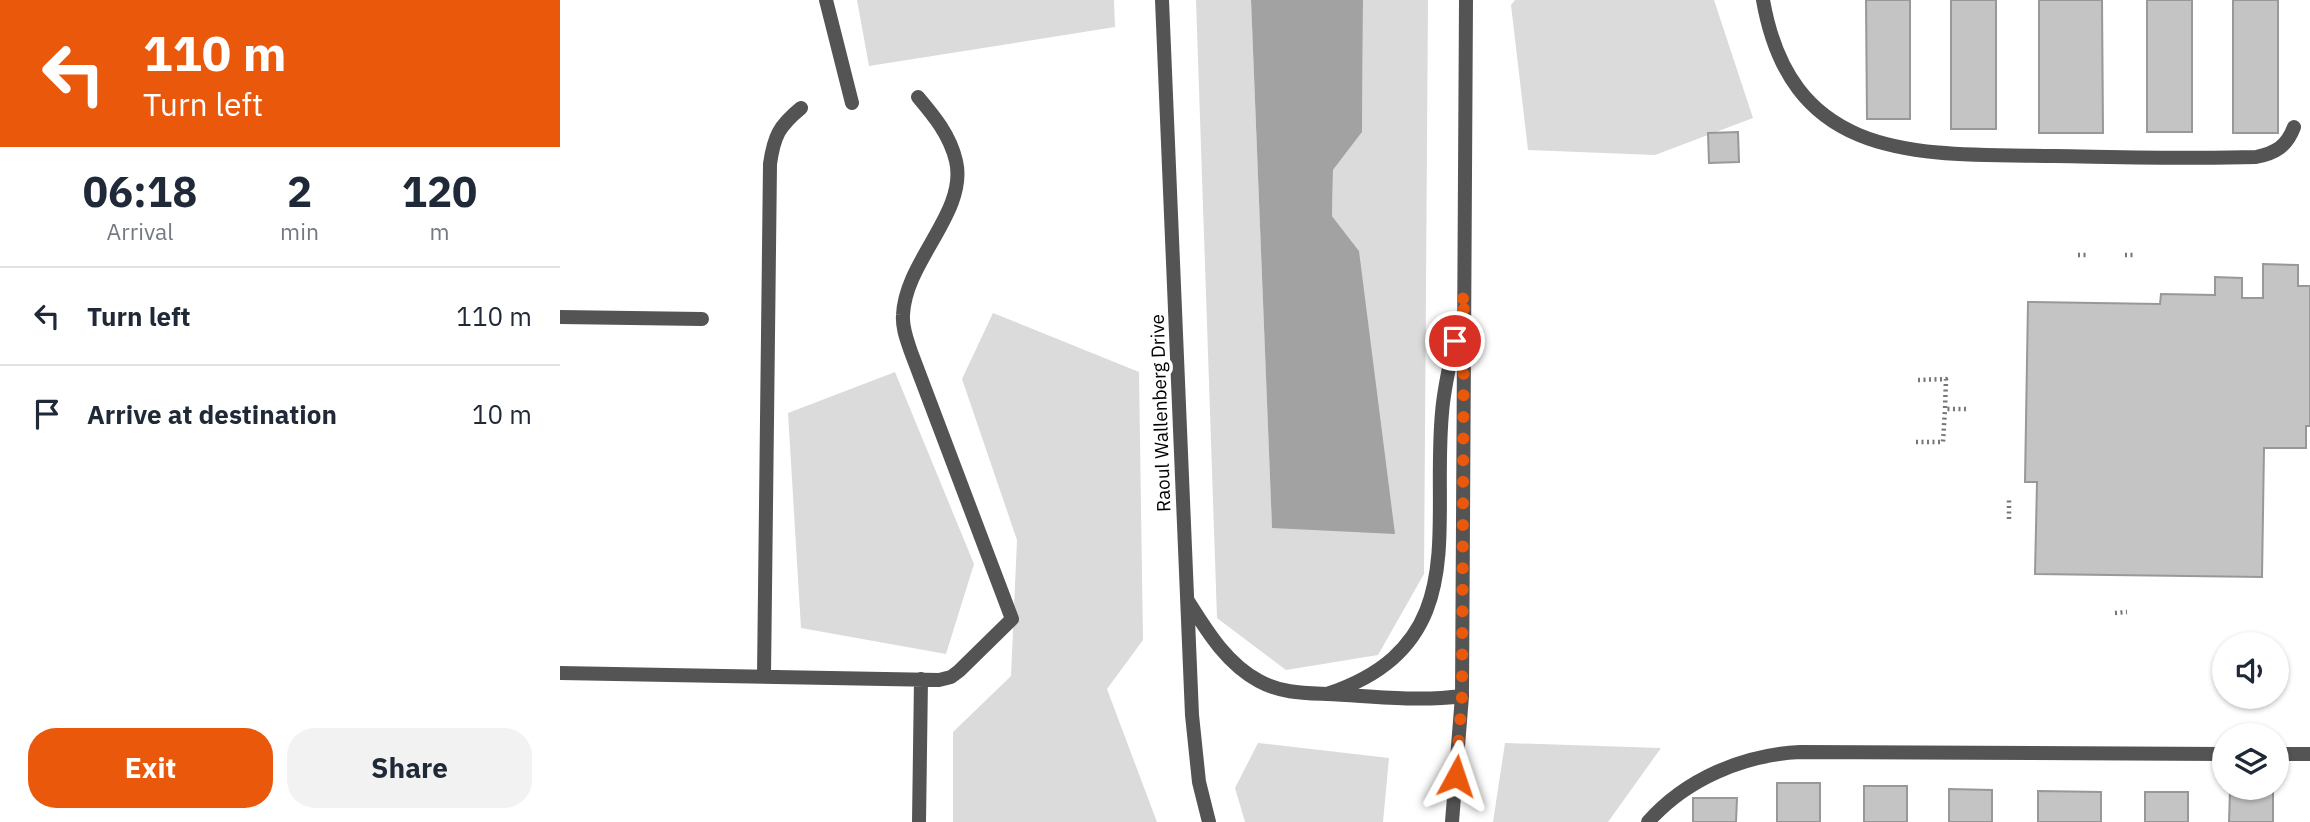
<!DOCTYPE html>
<style>
body{margin:0;font-family:"IBM Plex Sans",sans-serif;background:#f2f2f3;color:#1f2937;height:100vh;display:flex;flex-direction:column;font-size:26px;white-space:nowrap}
*{box-sizing:border-box;margin:0}
p{font-size:23px;color:#747a83}
.icon{flex:none;width:38px;height:38px;fill:none;stroke:currentColor;stroke-width:2;stroke-linecap:round;stroke-linejoin:round}
.map{position:relative;flex:1;overflow:hidden}
.sheet{display:flex;flex-direction:column;background:#fff;width:560px}
.sheet>*{flex:none}
.guide{background:#ea580c;color:#fff;overflow:hidden}
.buttons{position:absolute;left:1652px;top:632px;display:grid;gap:14px}
.buttons a{display:grid;place-items:center;width:77px;height:77px;border-radius:50%;background:#fff;box-shadow:0 2px 5px #0004;font-size:35px}
.pin{position:absolute;display:grid;place-items:center;width:60px;height:60px;color:#fff;margin:-30px;border:4px solid #fff;border-radius:50%;box-shadow:0 2px 7px #0007}
.me{position:absolute;width:77px;margin:-38px;rotate:5deg;stroke-linejoin:round;filter:drop-shadow(0 0 5px #0008)}
.turn{display:flex;align-items:center;gap:24px;height:147px;padding:0 28px;font-size:32px}
.turn .icon{width:91px;height:91px;stroke-width:2.5}
.turn b{display:block;font-size:49px;line-height:60px}
.eta{display:flex;justify-content:space-evenly;align-items:center;height:119px;text-align:center}
.eta b{font-size:42px;font-weight:700;line-height:49px}
.action{display:flex;gap:14px;margin-top:auto;padding:14px 28px}
.action a{flex:1;height:80px;border-radius:28px;background:#ea580c;color:#fff;font-size:28px;font-weight:700;line-height:80px;text-align:center}
.action a+a{background:#f2f2f3;color:#1f2937}
ul{padding:0;list-style:none}
li{display:flex;align-items:center;gap:21px;height:98px;padding:0 28px;border-top:2px solid #e0e1e3}
li div{flex:1}
li b{display:block;font-size:26px}
li em{font-style:normal}
main{display:flex;flex:1;min-height:0}
.map>svg:first-child{display:block}
.green{fill:#dbdbdb}
.water{fill:#a2a2a2}
.building{fill:#c4c4c4;stroke:#989898;stroke-width:2}
.lines{fill:none;stroke-linecap:round;stroke-linejoin:round}
.path{stroke:#767676;stroke-width:4.5;stroke-dasharray:2 3.5;stroke-linecap:butt}
.service{stroke:#545454;stroke-width:14}
.tertiary{stroke:#545454;stroke-width:14}
.route{stroke:#ea580c;stroke-width:12;stroke-dasharray:0 21.6}
.labels{text-anchor:middle;stroke-width:7;stroke-linejoin:round;paint-order:stroke}
.street-label{font-size:19px;fill:#000;stroke:#fff}
</style>
<main>
<section class="sheet">
<div class="guide">
<div class="turn"><svg class="icon" aria-label="left" viewBox="0 0 24 24"><path d="M17 20v-9H6M10 6l-5 5 5 5"/></svg><div><b>110 m</b>Turn left</div></div>
</div>
<div class="eta">
<div><b>06:18</b><p>Arrival</p></div>
<div><b>2</b><p>min</p></div>
<div><b>120</b><p>m</p></div>
</div>
<ul>
<li><svg class="icon" aria-label="left" viewBox="0 0 24 24"><path d="M17 20v-9H6M10 6l-5 5 5 5"/></svg><div><b>Turn left</b></div><em>110 m</em></li>
<li><svg class="icon" aria-label="arrive" viewBox="0 0 24 24"><path d="M6 21V4h12l-3 4 3 4H6"/></svg><div><b>Arrive at destination</b></div><em>10 m</em></li>
</ul>
<div class="action"><a>Exit</a><a>Share</a></div>
</section>
<div class="map">
<svg width="1750" height="822" viewBox="0 0 1750 822">
<rect width="100%" height="100%" fill="#fff"/>
<path class="green" d="M297 0H554L555 27 309 66Z
M636 0H691L712 527 799 251 772 216 773 170 802 132 803 0H868L864 574 818 655 726 670 657 618Z
M955 0H1154L1193 118 1095 155 968 150 951 5Z
M433 313 579 372 583 640 547 689 597 822H393V732L451 676 457 540 402 379Z
M335 372 414 564 386 654 241 628 228 413Z
M698 743 829 758 823 822H685L675 788Z
M945 743 1101 748 1048 822H933Z"/>
<path class="water" d="M691 0H803L802 132 773 170 772 216 799 251 835 534 712 528Z"/>
<path class="building" d="M1306 0H1350V119H1307Z
M1306 0H1350V119H1307Z
M1391 0H1436V129H1391Z
M1391 0H1436V129H1391Z
M1479 0H1542L1543 133H1479Z
M1479 0H1542L1543 133H1479Z
M1587 0H1632V132H1587Z
M1587 0H1632V132H1587Z
M1673 0H1718V133H1673Z
M1673 0H1718V133H1673Z
M1178 132 1179 162 1149 163 1148 133Z
M1703 264 1738 265V286H1750V426H1746V448H1704L1702 577 1475 574 1477 482H1465L1468 302 1600 304 1601 294 1655 295V277L1682 278V298H1703Z
M1217 783H1260V822H1217Z
M1217 783H1260V822H1217Z
M1304 786H1347V822H1304Z
M1304 786H1347V822H1304Z
M1389 789 1432 790V822H1389Z
M1389 789 1432 790V822H1389Z
M1478 791 1541 792V822H1478Z
M1478 791 1541 792V822H1478Z
M1670 791 1713 792V822H1669Z
M1670 791 1713 792V822H1669Z
M1585 792H1628V822H1585Z
M1585 792H1628V822H1585Z
M1133 798H1177L1176 822H1133Z
M1133 798H1177L1176 822H1133Z"/>
<g class="lines">
<path class="path" d="M1518 255H1528
M1565 255H1575
M1358 380 1386 379 1385 409H1409
M1356 442H1383L1385 409
M1449 519V497
M1555 613 1567 612"/>
<path class="service" d="M266 0 292 103
M1203 0C1232 165 1362 154 1494 156 1561 157 1629 159 1696 157 1716 153 1727 146 1734 127
M0 317 142 319
M0 673 379 680 391 677 399 671 452 619 351 352C347 340 342 328 343 315 345 261 408 212 396 161 390 135 374 116 358 97
M204 676 210 164C214 136 219 126 241 108
M1717 754H1750
M359 822 361 679
M1088 822C1126 779 1183 755 1240 752L1664 754"/>
<path class="tertiary" d="M602 0 632 715 639 782 649 822
M628 601C647 631 666 663 699 681 721 693 743 693 767 694 812 696 857 702 902 696
M767 694C913 645 871 531 882 413 884 385 892 356 897 329
M892 822 902 696 906 0"/>
</g>
<g class="lines">
<path class="route" d="M895 341 904 293 902 696 896 776"/>
</g>
<g class="labels">
<g class="street-label">
<text transform="translate(600 413) rotate(-92)" y="7">Raoul Wallenberg Drive</text>
</g>
</g>
</svg>
<div class="buttons">
<a><svg class="icon" aria-label="sound" viewBox="0 0 24 24"><path d="M4 9h4l5-4v14l-5-4H4zM17 9q2 3 0 6"/></svg></a>
<a><svg class="icon" aria-label="layers" viewBox="0 0 24 24"><path d="M12 4l9 5-9 5-9-5zM3 14l9 5 9-5"/></svg></a>
</div>
<div class="pin" style="left:895px;top:341px;background:#d93025"><svg class="icon" aria-label="arrive" viewBox="0 0 24 24"><path d="M6 21V4h12l-3 4 3 4H6"/></svg></div>
<svg class="me" style="left:896px;top:776px" viewBox="-20 -20 40 40"><path d="M0-17L14 15 0 8-14 15z" fill="#ea580c" stroke="#fff" stroke-width="4"/></svg>
</div>
</main>
